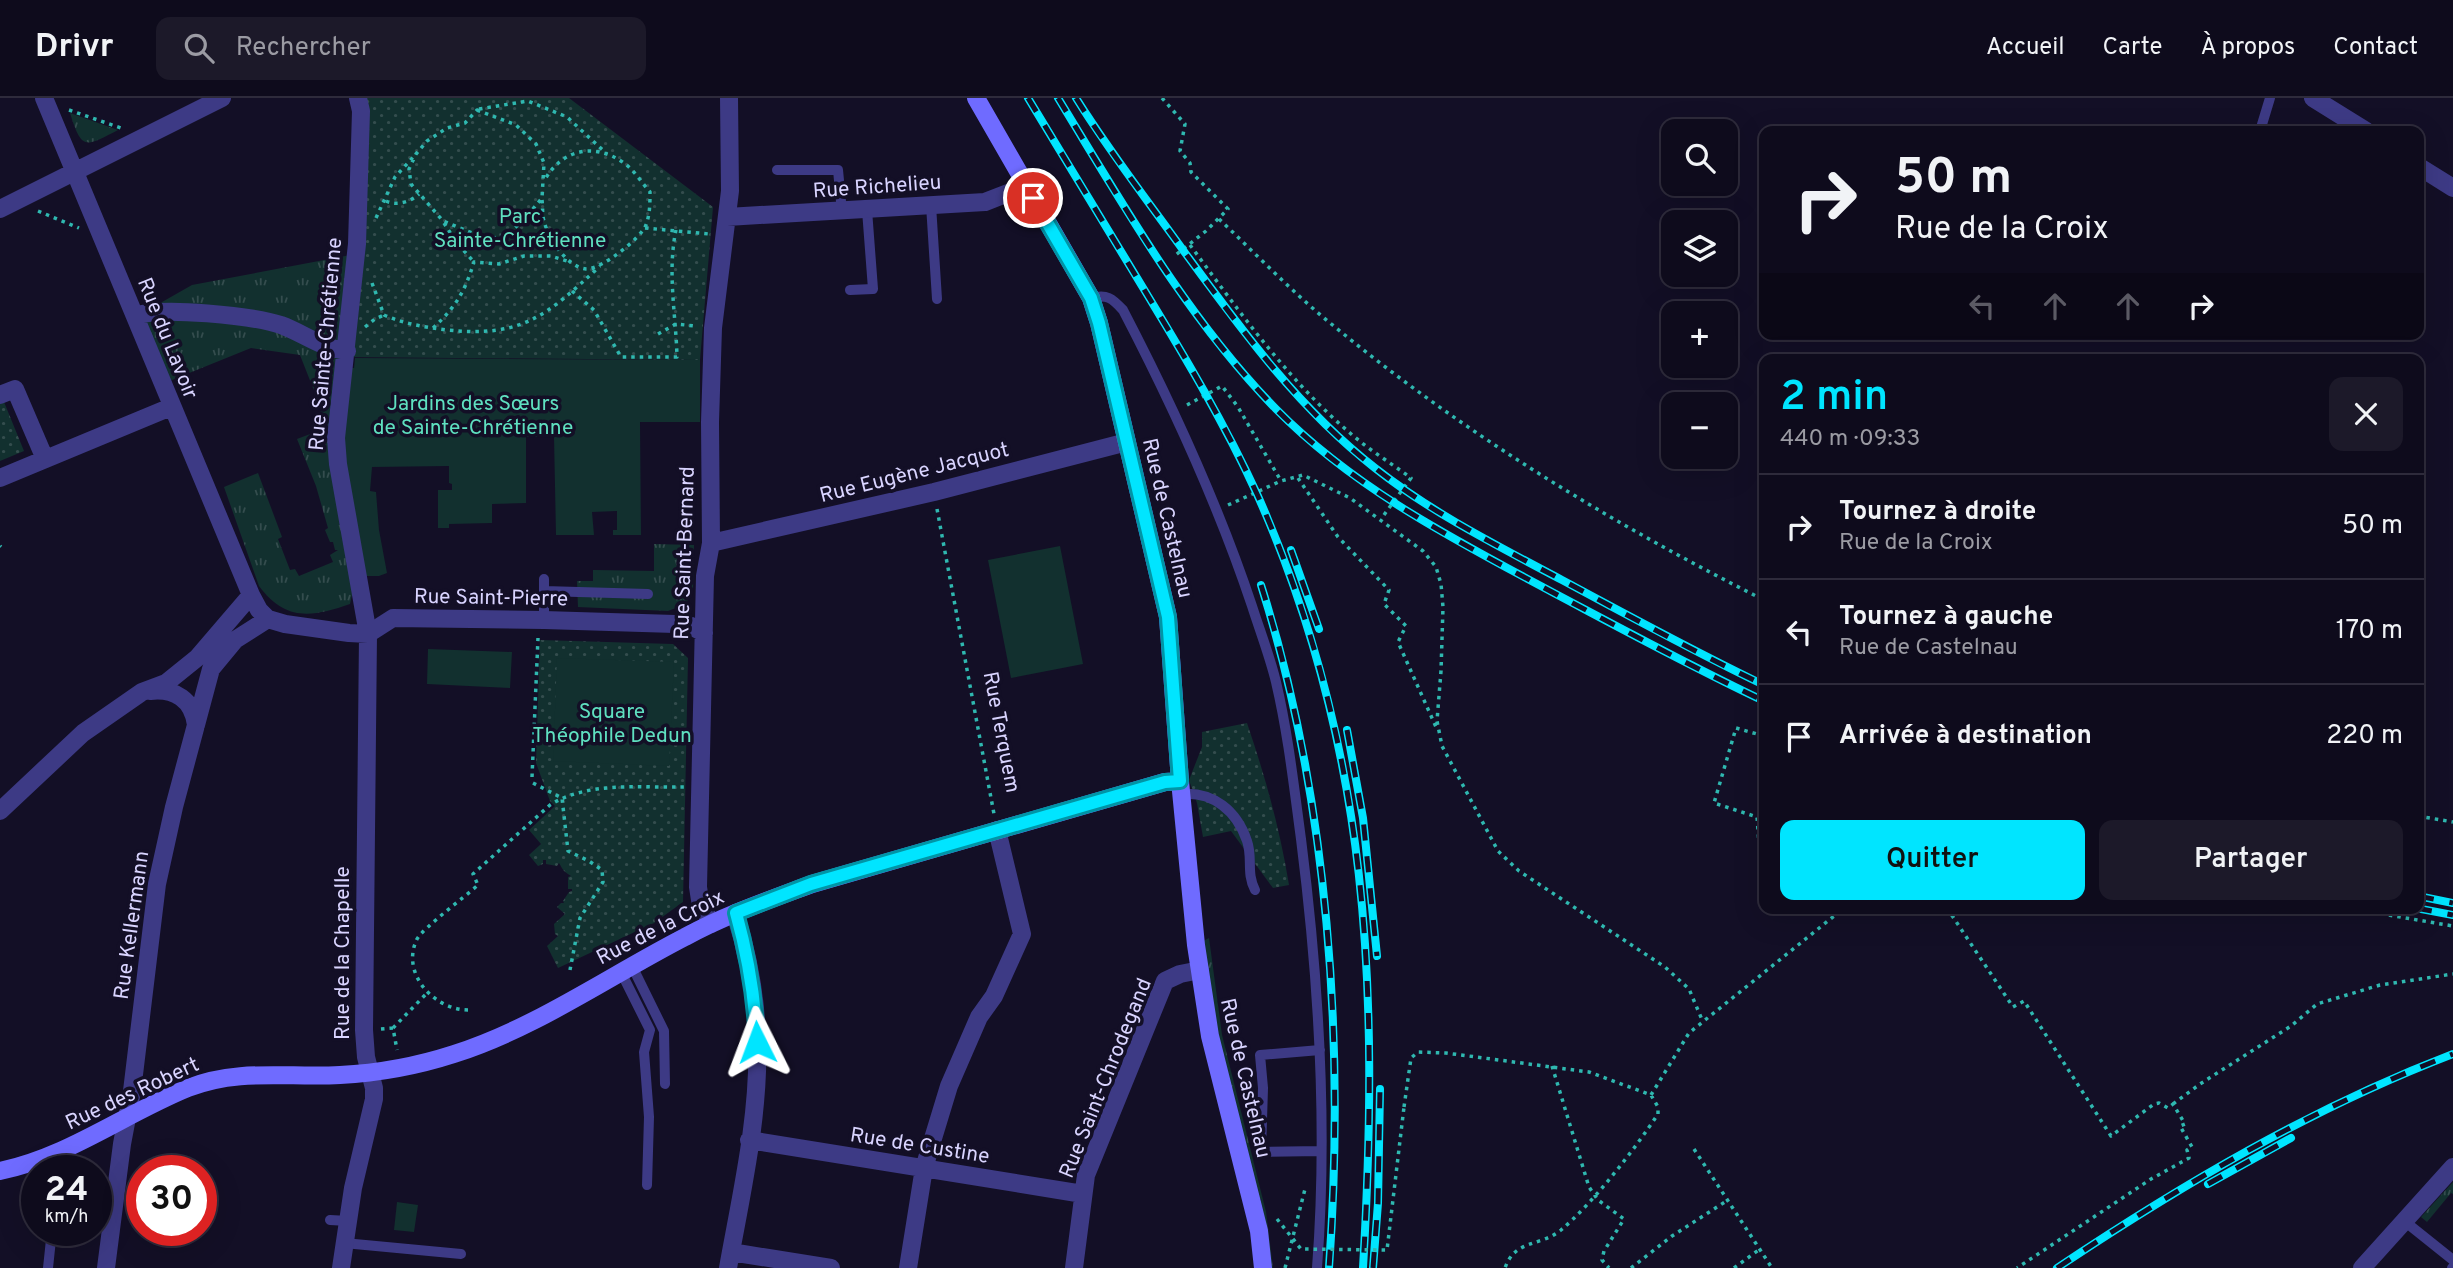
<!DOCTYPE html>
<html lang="fr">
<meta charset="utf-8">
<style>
body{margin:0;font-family:Overpass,sans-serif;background:#1c1929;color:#f1f3f6;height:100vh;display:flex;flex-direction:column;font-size:26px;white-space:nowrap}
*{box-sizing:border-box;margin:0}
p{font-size:23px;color:#9b9ba3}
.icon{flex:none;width:38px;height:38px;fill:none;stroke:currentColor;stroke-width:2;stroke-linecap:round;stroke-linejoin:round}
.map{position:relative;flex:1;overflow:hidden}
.side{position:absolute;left:1759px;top:256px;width:665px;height:560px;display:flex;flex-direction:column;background:#0e0b1c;border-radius:14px;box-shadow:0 7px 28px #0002,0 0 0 2px #2e2b3b}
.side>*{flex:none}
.top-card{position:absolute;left:1759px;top:28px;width:665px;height:214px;border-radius:14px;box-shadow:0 7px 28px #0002,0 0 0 2px #2e2b3b;background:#0e0b1c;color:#f1f3f6;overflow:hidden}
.buttons{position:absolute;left:1661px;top:21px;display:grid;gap:14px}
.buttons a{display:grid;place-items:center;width:77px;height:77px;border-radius:14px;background:#0e0b1c;box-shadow:0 7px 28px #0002,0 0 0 2px #2e2b3b;font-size:35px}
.speed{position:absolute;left:21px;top:1057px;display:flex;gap:14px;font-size:35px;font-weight:700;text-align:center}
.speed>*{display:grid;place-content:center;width:91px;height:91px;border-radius:50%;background:#0e0b1c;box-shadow:0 7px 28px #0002,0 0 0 2px #2e2b3b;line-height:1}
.speed small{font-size:18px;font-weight:400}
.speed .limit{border:10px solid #d22;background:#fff;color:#111}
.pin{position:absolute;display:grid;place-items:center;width:60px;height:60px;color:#fff;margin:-30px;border:4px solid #fff;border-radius:50%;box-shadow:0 2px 7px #0007}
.me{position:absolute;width:77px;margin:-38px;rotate:357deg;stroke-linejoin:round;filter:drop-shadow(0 0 5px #0008)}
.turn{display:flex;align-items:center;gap:24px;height:147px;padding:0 21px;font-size:32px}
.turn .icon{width:91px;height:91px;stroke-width:2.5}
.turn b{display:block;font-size:49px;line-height:60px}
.lanes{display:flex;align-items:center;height:66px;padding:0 21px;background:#0003;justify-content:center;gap:35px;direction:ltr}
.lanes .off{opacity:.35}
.round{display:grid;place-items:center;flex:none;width:74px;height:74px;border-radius:14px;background:#1c1929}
.head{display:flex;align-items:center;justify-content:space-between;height:119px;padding:0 21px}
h1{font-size:42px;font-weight:600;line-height:52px;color:#00e5ff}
.action{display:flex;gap:14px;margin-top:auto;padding:14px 21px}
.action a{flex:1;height:80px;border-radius:14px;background:#00e5ff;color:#111;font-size:28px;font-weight:600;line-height:80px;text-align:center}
.action a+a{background:#1c1929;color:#f1f3f6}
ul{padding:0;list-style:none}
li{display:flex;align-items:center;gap:21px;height:105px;padding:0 21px;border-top:2px solid #2e2b3b}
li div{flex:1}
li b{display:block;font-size:26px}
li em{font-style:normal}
header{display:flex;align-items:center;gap:42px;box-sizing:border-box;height:98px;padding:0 35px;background:#0e0b1c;border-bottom:2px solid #2e2b3b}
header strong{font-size:33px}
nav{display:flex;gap:38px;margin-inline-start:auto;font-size:24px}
.search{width:490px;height:63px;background:#1c1929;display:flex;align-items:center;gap:18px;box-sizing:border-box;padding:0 24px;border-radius:14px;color:#9b9ba3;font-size:26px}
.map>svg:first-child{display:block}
.grass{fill:url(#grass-tufts)}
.park{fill:url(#park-dots)}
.garden{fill:#12302f}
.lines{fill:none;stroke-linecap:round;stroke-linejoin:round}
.path{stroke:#2fb8b0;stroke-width:3.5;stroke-dasharray:3.5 5;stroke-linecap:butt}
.lane{stroke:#3d3a85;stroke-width:10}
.street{stroke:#3d3a85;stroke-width:18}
.secondary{stroke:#6f6bff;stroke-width:18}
.rail-casing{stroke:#00e5ff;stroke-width:8}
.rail{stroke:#130f26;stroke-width:5;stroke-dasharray:16;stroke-linecap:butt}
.path-bridge{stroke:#2fb8b0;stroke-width:3.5;stroke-dasharray:3.5 5;stroke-linecap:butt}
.route-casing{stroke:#0095a6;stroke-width:18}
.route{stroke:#00e5ff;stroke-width:12}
.labels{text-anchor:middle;stroke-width:7;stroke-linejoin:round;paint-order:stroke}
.street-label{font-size:21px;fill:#d9d4ff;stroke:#130f26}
.park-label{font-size:21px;fill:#5fe0c0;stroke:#130f26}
</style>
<header>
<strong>Drivr</strong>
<div class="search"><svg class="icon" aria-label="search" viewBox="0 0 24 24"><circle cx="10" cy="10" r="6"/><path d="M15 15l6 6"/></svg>Rechercher</div>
<nav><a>Accueil</a><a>Carte</a><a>À propos</a><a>Contact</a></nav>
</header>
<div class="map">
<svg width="2453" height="1170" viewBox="0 0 2453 1170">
<defs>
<pattern id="grass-tufts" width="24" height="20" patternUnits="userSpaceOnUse" patternTransform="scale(1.75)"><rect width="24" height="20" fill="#12302f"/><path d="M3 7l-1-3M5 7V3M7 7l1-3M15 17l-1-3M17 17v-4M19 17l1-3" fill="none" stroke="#344d4e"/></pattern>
<pattern id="park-dots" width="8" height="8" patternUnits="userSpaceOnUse" patternTransform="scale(1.75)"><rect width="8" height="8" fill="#12302f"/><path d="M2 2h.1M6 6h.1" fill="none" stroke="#344d4e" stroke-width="1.8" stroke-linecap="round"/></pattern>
</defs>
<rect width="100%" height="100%" fill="#130f26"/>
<path class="grass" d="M70 15 118 32C85 49 82 53 70 15Z
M356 156 347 253 356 478 350 506C312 519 286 524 259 488L224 389 258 375 282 439 278 441 290 472 295 471 299 478 333 464 330 457 338 452H335L333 444H330L325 432 328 430 316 388 297 341 321 332 315 316 322 313 300 257 251 250 167 284 141 216 192 187Z
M654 446 694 447 693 490 686 506 668 513 578 509 577 483H593V472L654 473Z
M1209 840 1222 937 1266 1114 1273 1170H1263L1252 1104 1262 1102 1250 1096 1196 847Z
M2453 1084V1096L2451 1095 2427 1124 2421 1119Z"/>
<path class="park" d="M361 0H569L713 109 700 262 346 259Z
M4 304 24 353 0 363V306Z
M540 542 673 546 688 560 683 804 654 825 558 870 547 848 558 838 555 836 554 826 565 816 557 809 561 805H564L563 803 569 794 572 793V791H568V779L571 778C563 773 563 772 559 765L557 768 546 766V762H543V766L538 768 529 757 541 746 529 732 555 708 550 703 536 665Z
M1247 625C1265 678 1280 731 1289 787L1273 790 1231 733 1203 739 1197 705 1189 682 1202 649V634Z"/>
<path class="garden" d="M355 260 700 262V324H640L641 437H613V432H617V413L592 414 594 437H556L554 339H526V405L492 406V425L449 426V430H438V392H452V386L449 385V368L372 369 370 393 376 394 379 432 387 475 379 478H356L338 366 345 269 354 270Z
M1060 448 1083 566 1011 580 988 462Z
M428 551 512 554 510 590 427 586Z
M557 560 674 564 669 668 553 663Z
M397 1104 418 1107 414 1134 394 1132Z"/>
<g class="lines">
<path class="path" d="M1162 0 1185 26 1180 53 1190 65 1191 74 1228 111 1206 133 1173 159
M479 11 528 3 567 19 607 56
M69 12 121 30
M477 12 516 27 536 46 544 65 542 100 523 123 507 136 494 140 477 137 443 123 411 86 409 71 416 56 427 43 447 30 465 25Z
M542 102C543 109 542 117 544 123 548 140 567 169 586 171 601 172 641 140 646 127 650 116 650 105 650 94 642 85 634 72 624 65 594 44 562 51 544 83
M386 103C396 108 411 104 419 96
M38 113 79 130
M376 120 395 79 416 56
M1219 121C1257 157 1294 196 1335 229 1466 337 1613 426 1764 502
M444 125 456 144 474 164
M645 130 709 136
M1190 147C1239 213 1287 281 1350 335 1369 352 1391 365 1411 380L1381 421
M372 185 384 217C405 226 424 229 447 232 523 240 547 217 600 168
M572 193 594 212 621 259H677C676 217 667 174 676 132
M365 229 375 221 384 217
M433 230C456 209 465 193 474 164L499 166 524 158H551L570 164
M658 236 676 226 695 228
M1187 307 1222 288 1238 309 1281 383
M1298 380 1338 439 1389 492 1384 506 1406 528 1398 544 1436 629
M1228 407 1281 383 1303 377 1350 400 1423 453 1436 469 1441 486 1443 509 1441 573 1437 623 1442 648 1498 753 1519 773 1665 869 1689 891 1703 924
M937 411 994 716
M0 448 1 449
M1764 638 1736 630 1714 705 1757 719 1759 746 1764 747
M532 679 538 540
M533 685 562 700 568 753 589 763 602 772 603 784 580 820 570 872
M2418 718 2453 724
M1947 810 2013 909 2024 903 2111 1038 2154 1006 2159 1005 2168 1010 2173 1006 2185 1026 2180 1028 2192 1049 2187 1052 2189 1060 2151 1081 2017 1170
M2347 810 2453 828
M468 912C435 912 400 876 417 841 423 830 466 798 478 787L473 776 550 707C588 683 640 690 684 689
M393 930 427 895
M381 931 393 930 397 952
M1552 968 1589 1089 1598 1102 1624 1121 1604 1153 1602 1162 1609 1170
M1651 997 1689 935 1844 810
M2173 1006 2200 986 2291 928 2317 906 2380 887 2453 876
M1404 1009 1411 960 1418 954 1446 955 1589 974 1651 997 1658 1009V1016C1635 1051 1593 1105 1561 1132 1540 1149 1515 1141 1505 1170
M1694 1051 1772 1170
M1285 1170 1305 1091
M1631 1170 1672 1138 1728 1102
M1734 1170 1760 1151"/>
<path class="lane" d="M2260 33 2270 0
M777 72H838L842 114
M931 107 937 201
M850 192 873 191 867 112
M1091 200C1107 196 1112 200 1123 212 1173 308 1218 406 1252 508 1260 533 1270 559 1276 584 1288 635 1294 689 1301 741 1319 883 1328 1027 1317 1170
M544 493 648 496
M544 522V481
M1181 696C1213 693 1237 713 1247 743 1253 760 1246 775 1255 792
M632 868 664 933 665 986
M621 874 650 932 644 954 649 1019 647 1087
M1320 952 1260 957 1263 990 1261 1054 1321 1053
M50 1059 55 1073
M330 1122 348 1123
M2403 1122 2453 1162
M344 1145 461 1156
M48 1170 52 1132
M2452 1170 2453 1169"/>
<path class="street" d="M44 0 251 497 259 512 268 521 285 526 349 535 368 536 393 520 544 522 675 526 691 528 704 535
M2313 0 2366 33
M2418 68 2453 90
M0 111 222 0
M727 119 985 104 1026 88
M135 218C160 208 254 218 281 227 303 235 323 251 347 253
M0 297 15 291 45 361
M0 380 171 309
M711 445 934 394 1127 344
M150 593C175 590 193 602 196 627
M0 713 83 635 142 594 166 585 197 560 251 497
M711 826 700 802 698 789 705 478 711 445 710 324 713 230 730 93 729 0
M749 1042 1083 1096
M731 1154 831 1170
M106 1170 122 1046 132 993 157 786 174 709 211 571 235 542 268 521
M341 1170 353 1090 374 1001V990L366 959 364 932 368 536 338 366 336 340 357 146 361 13 358 0
M728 1170C741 1097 760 1016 757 942 756 899 748 856 735 815
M908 1170 924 1070 949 988 979 919 994 898 1022 836 997 732
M1074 1170 1086 1077 1165 883 1180 876 1200 872
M2362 1170 2453 1069"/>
<path class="secondary" d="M976 0 1091 200 1099 225 1168 519 1180 683 1196 847 1210 938 1259 1133 1263 1170
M0 1073C68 1059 124 1016 188 990 238 970 288 980 340 977 379 975 417 968 454 956 536 930 609 878 685 839 725 817 769 802 812 786L1165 684 1180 683"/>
<defs>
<path id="rail" d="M1028 0C1067 64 1106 129 1145 193 1185 259 1225 326 1257 396 1371 652 1379 895 1363 1170
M1058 0C1124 108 1187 220 1276 311 1355 391 1455 442 1552 494 1622 531 1692 569 1764 603
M1076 0C1109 53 1147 102 1183 152 1241 231 1297 309 1375 370 1432 415 1498 448 1562 482 1629 518 1695 554 1764 587
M1291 452 1319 531
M1261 487C1329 702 1345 946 1329 1170
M1347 632 1363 720 1377 858
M2418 798 2453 805
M2416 810 2453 817
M2208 1086 2291 1040
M1373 1170 1378 1105 1380 991
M2057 1170C2183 1086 2312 1010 2453 956"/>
</defs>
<use href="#rail" class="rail-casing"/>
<use href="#rail" class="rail"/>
<path class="path-bridge" d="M1277 1121 1301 1151 1387 1152 1404 1009"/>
</g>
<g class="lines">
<defs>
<path id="route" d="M757 944C755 900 748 858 736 815L811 786 1165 684 1180 683 1168 519 1099 225 1091 200 1033 100"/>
</defs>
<use href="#route" class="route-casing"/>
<use href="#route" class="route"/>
</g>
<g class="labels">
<g class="street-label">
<text transform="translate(877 88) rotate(-4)" y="7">Rue Richelieu</text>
<text transform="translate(168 240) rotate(68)" y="7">Rue du Lavoir</text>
<text transform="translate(325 246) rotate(-85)" y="7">Rue Sainte-Chrétienne</text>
<text transform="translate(914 374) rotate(-14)" y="7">Rue Eugène Jacquot</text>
<text transform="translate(1168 420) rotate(77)" y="7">Rue de Castelnau</text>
<text transform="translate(684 455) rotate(-88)" y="7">Rue Saint-Bernard</text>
<text transform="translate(491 499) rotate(1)" y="7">Rue Saint-Pierre</text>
<text transform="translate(1002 634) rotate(79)" y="7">Rue Terquem</text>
<text transform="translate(131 827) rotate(-82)" y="7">Rue Kellermann</text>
<text transform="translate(660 829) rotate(-27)" y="7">Rue de la Croix</text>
<text transform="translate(342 855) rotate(-90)" y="7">Rue de la Chapelle</text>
<text transform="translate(1105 980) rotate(-68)" y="7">Rue Saint-Chrodegand</text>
<text transform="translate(1246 980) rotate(77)" y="7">Rue de Castelnau</text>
<text transform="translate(132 995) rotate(-25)" y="7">Rue des Robert</text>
<text transform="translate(920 1047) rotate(9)" y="7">Rue de Custine</text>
</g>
<g class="park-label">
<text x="520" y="125">Parc<tspan x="520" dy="24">Sainte-Chrétienne</tspan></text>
<text x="473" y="312">Jardins des Sœurs<tspan x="473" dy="24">de Sainte-Chrétienne</tspan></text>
<text x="612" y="620">Square<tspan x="612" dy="24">Théophile Dedun</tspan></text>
</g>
</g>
</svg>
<div class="buttons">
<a><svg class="icon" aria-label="search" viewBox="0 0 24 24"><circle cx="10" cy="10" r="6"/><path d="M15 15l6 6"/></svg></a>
<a><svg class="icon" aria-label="layers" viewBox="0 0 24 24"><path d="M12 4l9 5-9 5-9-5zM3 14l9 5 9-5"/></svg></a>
<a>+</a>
<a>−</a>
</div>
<div class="speed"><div>24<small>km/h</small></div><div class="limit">30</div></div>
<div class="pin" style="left:1033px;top:100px;background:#d93025"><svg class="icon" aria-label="arrive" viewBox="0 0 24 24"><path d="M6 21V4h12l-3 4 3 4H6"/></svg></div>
<svg class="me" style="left:757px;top:944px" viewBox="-20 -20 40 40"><path d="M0-17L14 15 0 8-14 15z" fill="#00e5ff" stroke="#fff" stroke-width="4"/></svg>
<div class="top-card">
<div class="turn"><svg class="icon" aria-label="right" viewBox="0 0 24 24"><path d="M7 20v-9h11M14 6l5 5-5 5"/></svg><div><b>50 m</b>Rue de la Croix</div></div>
<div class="lanes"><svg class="icon off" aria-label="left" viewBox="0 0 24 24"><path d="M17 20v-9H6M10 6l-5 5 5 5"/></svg><svg class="icon off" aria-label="ahead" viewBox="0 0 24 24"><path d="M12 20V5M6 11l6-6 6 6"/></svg><svg class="icon off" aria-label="ahead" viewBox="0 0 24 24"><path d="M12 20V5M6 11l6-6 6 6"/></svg><svg class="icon" aria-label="right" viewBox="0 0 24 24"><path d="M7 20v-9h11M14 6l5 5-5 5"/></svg></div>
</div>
<section class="side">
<div class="head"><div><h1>2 min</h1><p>440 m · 09:33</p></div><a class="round"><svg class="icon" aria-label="close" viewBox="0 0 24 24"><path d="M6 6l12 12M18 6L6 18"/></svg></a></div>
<ul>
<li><svg class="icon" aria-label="right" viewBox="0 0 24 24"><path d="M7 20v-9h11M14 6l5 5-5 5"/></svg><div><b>Tournez à droite</b><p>Rue de la Croix</p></div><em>50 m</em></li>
<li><svg class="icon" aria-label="left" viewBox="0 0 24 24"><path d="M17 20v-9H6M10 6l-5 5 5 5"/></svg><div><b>Tournez à gauche</b><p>Rue de Castelnau</p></div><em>170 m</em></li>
<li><svg class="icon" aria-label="arrive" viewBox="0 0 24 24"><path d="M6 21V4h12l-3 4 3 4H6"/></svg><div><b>Arrivée à destination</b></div><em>220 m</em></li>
</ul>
<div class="action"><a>Quitter</a><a>Partager</a></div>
</section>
</div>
